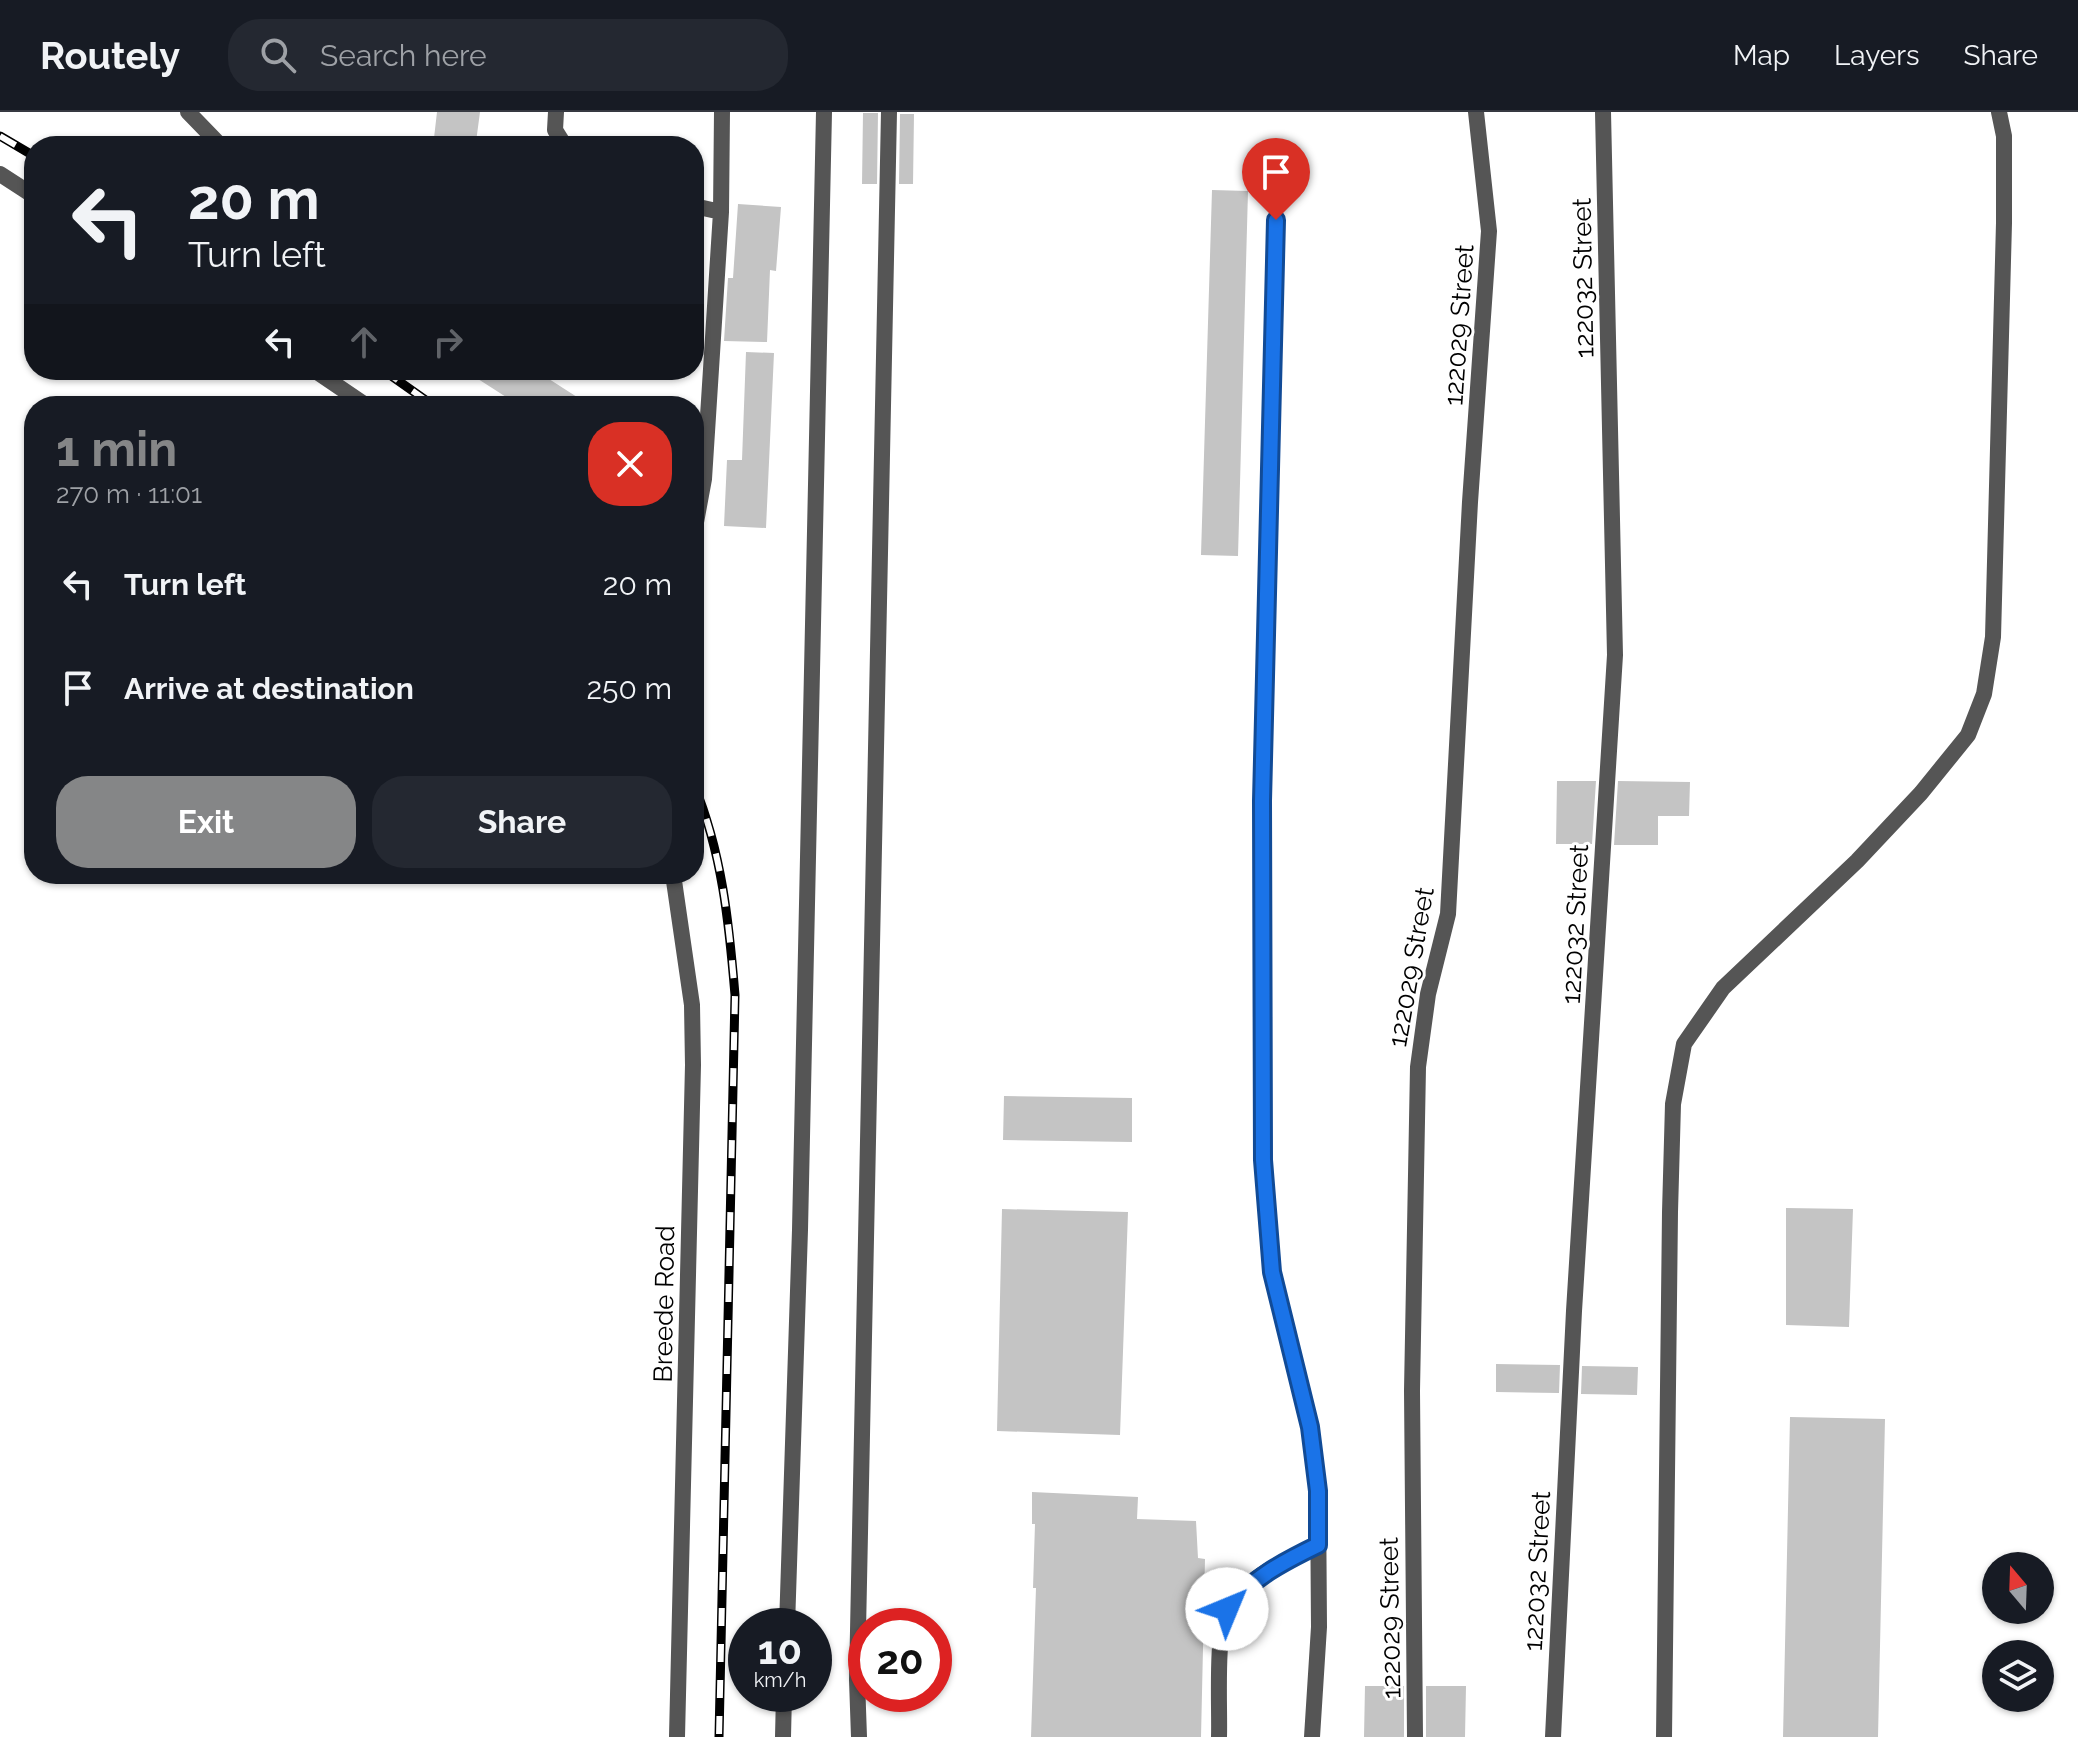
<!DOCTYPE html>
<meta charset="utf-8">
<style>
body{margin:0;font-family:Raleway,sans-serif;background:#242831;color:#f1f3f6;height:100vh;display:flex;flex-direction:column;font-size:30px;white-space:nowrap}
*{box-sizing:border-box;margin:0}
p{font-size:26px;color:#9ea1a6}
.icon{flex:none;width:44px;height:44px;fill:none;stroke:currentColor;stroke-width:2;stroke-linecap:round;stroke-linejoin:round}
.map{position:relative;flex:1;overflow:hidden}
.details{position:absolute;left:24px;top:284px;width:680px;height:488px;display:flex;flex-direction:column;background:#171b24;border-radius:32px;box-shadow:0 2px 6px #0004}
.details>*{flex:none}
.banner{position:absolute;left:24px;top:24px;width:680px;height:244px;border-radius:32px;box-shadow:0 2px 6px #0004;background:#171b24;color:#f1f3f6;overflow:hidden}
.needle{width:52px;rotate:341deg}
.tools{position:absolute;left:1982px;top:1440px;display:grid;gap:16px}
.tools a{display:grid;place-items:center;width:72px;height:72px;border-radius:50%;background:#171b24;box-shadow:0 2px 6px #0004;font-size:40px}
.speed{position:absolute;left:728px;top:1496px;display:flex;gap:16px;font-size:40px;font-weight:700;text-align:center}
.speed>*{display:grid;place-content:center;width:104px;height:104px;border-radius:50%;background:#171b24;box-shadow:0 2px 6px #0004;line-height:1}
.speed small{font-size:20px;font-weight:400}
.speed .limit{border:12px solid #d22;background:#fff;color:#111}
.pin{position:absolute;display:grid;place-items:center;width:68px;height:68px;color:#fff;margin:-82px -34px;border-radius:50% 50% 50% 0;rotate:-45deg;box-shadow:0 0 8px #0007}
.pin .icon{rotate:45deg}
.me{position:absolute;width:88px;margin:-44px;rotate:45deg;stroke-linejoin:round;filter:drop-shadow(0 0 6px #0008)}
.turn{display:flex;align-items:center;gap:28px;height:168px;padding:0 32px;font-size:36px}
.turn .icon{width:104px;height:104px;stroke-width:2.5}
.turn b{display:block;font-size:56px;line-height:68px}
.lanes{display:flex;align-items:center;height:76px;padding:0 32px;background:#0003;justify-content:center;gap:40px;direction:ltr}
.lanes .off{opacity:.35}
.round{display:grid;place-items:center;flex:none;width:84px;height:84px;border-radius:32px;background:#242831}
.head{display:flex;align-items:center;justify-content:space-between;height:136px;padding:0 32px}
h1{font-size:48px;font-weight:700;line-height:60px;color:#858687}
.action{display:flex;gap:16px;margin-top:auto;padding:16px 32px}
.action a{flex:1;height:92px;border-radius:32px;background:#858687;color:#fff;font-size:32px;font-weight:700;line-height:92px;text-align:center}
.action a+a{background:#242831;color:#f1f3f6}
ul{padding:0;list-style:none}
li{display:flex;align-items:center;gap:24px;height:104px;padding:0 32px}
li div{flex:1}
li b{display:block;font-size:30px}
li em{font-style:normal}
header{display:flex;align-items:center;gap:48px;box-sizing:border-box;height:112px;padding:0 40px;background:#171b24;border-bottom:2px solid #363941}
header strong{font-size:38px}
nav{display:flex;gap:44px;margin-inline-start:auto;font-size:28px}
.search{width:560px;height:72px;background:#242831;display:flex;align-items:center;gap:20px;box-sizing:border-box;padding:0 28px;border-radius:32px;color:#9ea1a6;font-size:30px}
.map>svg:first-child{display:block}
.building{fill:#c4c4c4}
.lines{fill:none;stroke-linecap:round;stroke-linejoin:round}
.lane{stroke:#555;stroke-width:16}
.street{stroke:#555;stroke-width:16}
.rail-casing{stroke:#000;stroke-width:9}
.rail{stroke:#fff;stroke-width:6;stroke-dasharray:18;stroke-linecap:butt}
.route-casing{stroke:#114b97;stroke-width:20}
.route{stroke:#1a73e8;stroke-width:14}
.labels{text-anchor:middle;stroke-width:6;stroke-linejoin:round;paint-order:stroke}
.street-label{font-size:26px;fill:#000;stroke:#fff}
</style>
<header>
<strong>Routely</strong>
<div class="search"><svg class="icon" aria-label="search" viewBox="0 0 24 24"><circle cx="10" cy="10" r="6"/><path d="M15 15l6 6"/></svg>Search here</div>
<nav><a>Map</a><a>Layers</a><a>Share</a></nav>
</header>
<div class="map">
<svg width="2078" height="1625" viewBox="0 0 2078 1625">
<rect width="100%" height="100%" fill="#fff"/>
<path class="building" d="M437 0H480L476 30 434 26Z
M863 1H878L877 72H862Z
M900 2H914L913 72H899Z
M1212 78 1248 79 1238 444 1201 443Z
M738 92 781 95 776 159 770 158 767 230 724 229 728 166H733Z
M746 240 774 241 766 416 724 414 727 348H742Z
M464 258H535L591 294H520Z
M1557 669H1596L1592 732H1556Z
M1618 669 1690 670 1689 704H1658V733H1614Z
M1004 984 1132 986V1030L1003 1028Z
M1786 1096 1853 1097 1849 1215 1786 1213Z
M1002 1097 1128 1100 1120 1323 997 1319Z
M1496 1252 1560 1253 1559 1281 1496 1280Z
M1582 1254 1638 1255 1637 1283 1581 1282Z
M1790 1305 1885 1307 1878 1625H1783Z
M1032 1380 1138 1385 1137 1407 1196 1409 1198 1446 1205 1447 1201 1625H1031L1036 1476H1033L1035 1412H1032Z
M1365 1574H1404V1625H1364Z
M1426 1574H1466L1465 1625H1426Z"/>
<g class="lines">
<path class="lane" d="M188 0 221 34
M556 0 555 18 565 34
M694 94 721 100
M1276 108 1262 689 1263 1048 1272 1160 1310 1315 1318 1379 1319 1515 1312 1625
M694 421 704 367 721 100 722 0
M787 1514 800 1118 824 0
M783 1625 784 1582
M859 1625 857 1568 889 0
M1219 1625C1220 1595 1215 1520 1228 1496 1246 1464 1288 1448 1318 1433"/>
<path class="street" d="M0 62 34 84
M314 258 367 294
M673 762 692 893 693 953 677 1625
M1415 1625 1412 1279 1418 955 1428 882 1448 802 1470 390 1489 119 1476 0
M1553 1625 1574 1199 1615 543 1603 0
M1664 1625 1670 1100 1673 992 1684 932 1723 876 1857 749 1921 681 1968 623 1984 582 1993 525 2004 111V24L1999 0"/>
<defs>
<path id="rail" d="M0 24 34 44
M383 258 434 294
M694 673C722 740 729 811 735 883L719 1625"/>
</defs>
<use href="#rail" class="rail-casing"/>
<use href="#rail" class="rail"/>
</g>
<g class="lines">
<defs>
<path id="route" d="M1227 1497C1252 1466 1283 1450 1318 1433V1379L1310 1315 1272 1160 1263 1048 1262 689 1276 108"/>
</defs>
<use href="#route" class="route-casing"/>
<use href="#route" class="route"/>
</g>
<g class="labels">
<g class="street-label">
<text transform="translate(1583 166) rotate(-91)" y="9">122032 Street</text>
<text transform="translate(1459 213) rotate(-86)" y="9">122029 Street</text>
<text transform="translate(1575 812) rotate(-87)" y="9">122032 Street</text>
<text transform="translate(1411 855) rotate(-80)" y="9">122029 Street</text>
<text transform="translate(664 1192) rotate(-89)" y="9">Breede Road</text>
<text transform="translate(1537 1459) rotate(-87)" y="9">122032 Street</text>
<text transform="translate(1390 1506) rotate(-91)" y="9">122029 Street</text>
</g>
</g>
</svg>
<div class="tools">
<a><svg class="needle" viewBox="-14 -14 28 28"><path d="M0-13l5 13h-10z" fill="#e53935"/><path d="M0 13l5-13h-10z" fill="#9ea1a6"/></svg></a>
<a><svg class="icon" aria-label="layers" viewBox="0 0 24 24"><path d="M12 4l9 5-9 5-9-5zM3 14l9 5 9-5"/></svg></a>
</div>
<div class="speed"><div>10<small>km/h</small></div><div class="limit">20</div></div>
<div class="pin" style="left:1276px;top:108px;background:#d93025"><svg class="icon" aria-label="arrive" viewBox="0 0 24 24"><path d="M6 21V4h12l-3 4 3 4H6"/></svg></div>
<svg class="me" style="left:1227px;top:1497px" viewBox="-20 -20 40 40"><circle r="19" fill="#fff"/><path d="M0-13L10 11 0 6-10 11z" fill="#1a73e8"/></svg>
<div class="banner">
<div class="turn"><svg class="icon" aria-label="left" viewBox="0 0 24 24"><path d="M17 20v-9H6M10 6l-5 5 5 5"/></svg><div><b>20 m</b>Turn left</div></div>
<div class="lanes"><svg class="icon" aria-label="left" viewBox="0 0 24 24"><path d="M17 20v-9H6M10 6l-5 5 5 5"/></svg><svg class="icon off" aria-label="ahead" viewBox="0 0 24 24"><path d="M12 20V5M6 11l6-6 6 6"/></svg><svg class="icon off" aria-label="right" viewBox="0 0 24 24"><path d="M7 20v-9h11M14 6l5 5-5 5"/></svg></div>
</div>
<section class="details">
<div class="head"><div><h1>1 min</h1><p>270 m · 11:01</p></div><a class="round" style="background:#d93025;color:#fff"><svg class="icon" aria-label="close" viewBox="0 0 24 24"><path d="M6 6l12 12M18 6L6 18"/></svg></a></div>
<ul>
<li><svg class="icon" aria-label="left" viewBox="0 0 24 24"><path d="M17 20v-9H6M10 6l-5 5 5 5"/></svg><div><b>Turn left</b></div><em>20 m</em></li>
<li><svg class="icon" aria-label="arrive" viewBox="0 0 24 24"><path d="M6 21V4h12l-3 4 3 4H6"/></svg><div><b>Arrive at destination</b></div><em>250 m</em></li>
</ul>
<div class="action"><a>Exit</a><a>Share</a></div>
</section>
</div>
